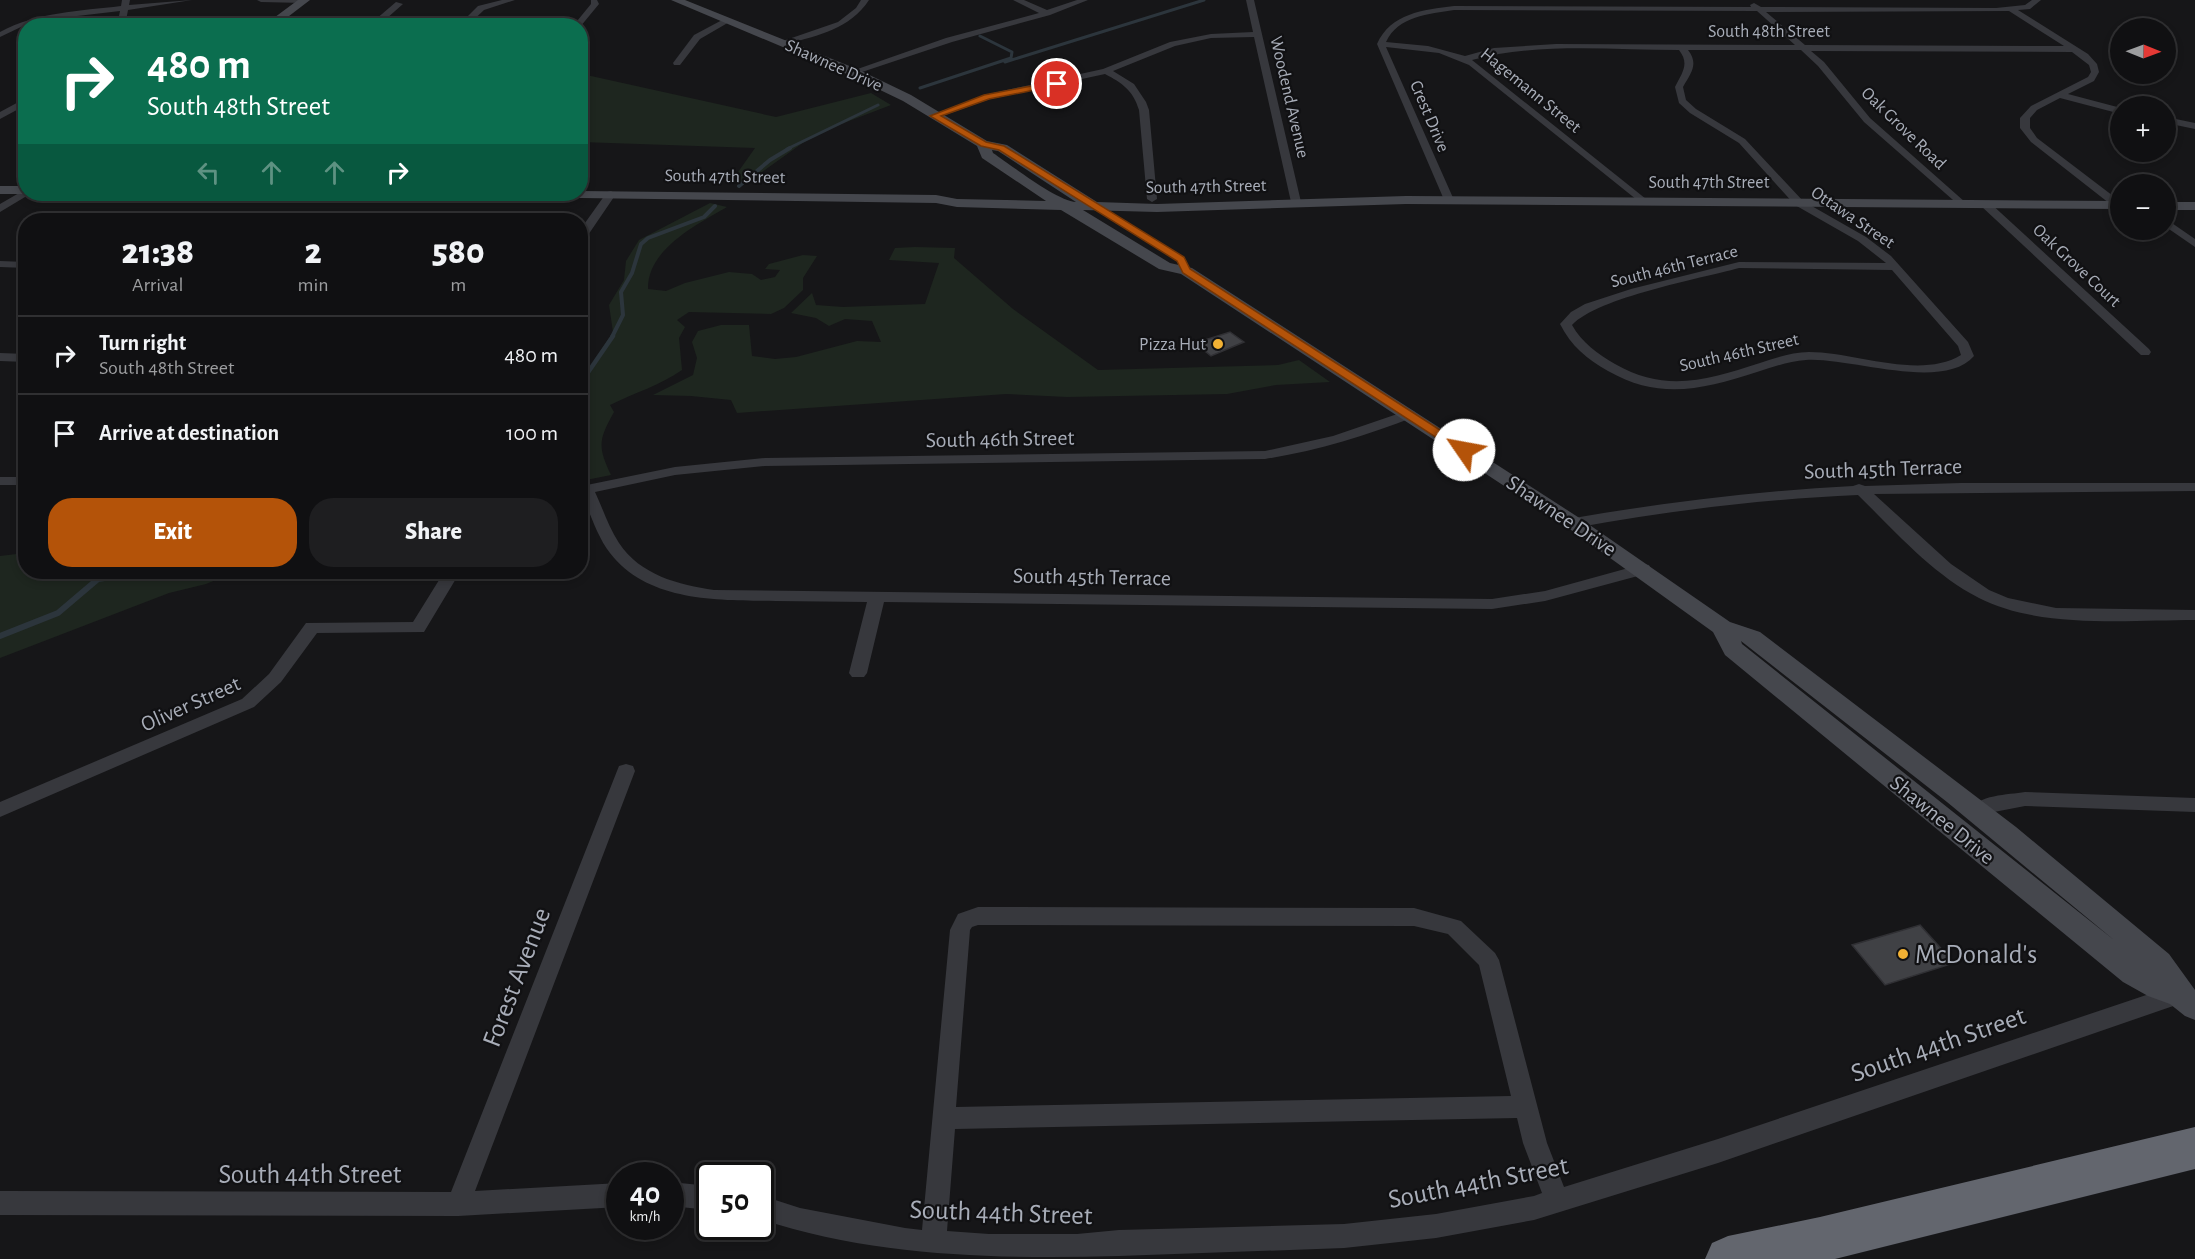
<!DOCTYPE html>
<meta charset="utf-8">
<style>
body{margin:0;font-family:"Alegreya Sans",sans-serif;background:#1e1e20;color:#f1f3f6;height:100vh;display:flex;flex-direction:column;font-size:22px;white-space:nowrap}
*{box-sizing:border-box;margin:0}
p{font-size:20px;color:#9c9d9f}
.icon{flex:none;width:33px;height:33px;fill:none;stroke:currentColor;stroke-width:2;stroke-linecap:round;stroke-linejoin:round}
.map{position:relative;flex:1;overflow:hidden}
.sheet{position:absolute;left:18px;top:213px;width:570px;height:366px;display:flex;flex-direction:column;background:#101012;border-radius:24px;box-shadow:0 3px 9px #0003,0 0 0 2px #303032}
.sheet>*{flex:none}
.banner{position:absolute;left:18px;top:18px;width:570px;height:183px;border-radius:24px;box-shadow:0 3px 9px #0003,0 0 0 2px #303032;background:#0b6e4f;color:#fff;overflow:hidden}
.needle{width:39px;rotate:91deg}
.fabs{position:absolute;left:2110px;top:18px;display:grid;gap:12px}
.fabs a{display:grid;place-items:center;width:66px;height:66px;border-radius:50%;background:#101012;box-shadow:0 3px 9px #0003,0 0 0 2px #303032;font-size:30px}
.speed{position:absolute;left:606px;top:1162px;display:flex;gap:12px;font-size:30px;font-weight:700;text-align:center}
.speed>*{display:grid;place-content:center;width:78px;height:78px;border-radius:50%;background:#101012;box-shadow:0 3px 9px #0003,0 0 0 2px #303032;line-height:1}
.speed small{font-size:15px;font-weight:400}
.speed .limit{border:3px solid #111;border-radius:9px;background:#fff;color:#111}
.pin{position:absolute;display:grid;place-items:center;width:51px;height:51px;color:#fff;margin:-26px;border:3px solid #fff;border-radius:50%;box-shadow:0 2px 6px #0007}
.me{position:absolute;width:66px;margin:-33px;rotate:303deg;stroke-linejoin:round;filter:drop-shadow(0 0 4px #0008)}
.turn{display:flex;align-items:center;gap:21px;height:126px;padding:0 30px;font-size:27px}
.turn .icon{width:78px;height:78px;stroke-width:2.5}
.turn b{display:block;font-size:42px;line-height:51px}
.lanes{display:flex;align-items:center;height:57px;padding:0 30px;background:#0003;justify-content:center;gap:30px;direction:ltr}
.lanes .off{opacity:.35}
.eta{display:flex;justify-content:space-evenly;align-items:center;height:102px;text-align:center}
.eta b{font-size:36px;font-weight:800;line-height:42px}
.primary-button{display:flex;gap:12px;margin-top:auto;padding:12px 30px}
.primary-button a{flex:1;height:69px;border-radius:24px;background:#b45309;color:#fff;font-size:24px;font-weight:800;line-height:69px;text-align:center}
.primary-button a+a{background:#1e1e20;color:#f1f3f6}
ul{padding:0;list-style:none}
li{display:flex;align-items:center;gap:18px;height:78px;padding:0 30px;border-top:2px solid #303032}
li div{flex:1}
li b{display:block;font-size:22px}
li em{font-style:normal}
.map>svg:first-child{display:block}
.green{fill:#1e261f}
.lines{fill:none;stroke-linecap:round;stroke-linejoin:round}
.stream-far3{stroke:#2c353c;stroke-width:3}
.stream-far2{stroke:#2c353c;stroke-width:4}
.stream-far1{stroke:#2c353c;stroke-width:4.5}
.stream{stroke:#2c353c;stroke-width:6}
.building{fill:#404145;stroke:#303034;stroke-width:1.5}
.street{fill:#37383d;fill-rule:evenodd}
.secondary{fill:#45474d;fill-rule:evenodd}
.highway{fill:#63666e;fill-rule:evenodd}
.route{fill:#b45309;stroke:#753606;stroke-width:1.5}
.poi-dot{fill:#f2b134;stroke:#111113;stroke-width:2}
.labels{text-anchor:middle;stroke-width:4.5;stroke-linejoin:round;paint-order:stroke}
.far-street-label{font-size:18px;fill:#a8adb8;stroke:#111113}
.far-poi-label{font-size:18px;fill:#a8adb8;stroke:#111113;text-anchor:end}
.street-label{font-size:22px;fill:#a8adb8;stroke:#111113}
.near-poi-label{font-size:27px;fill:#a8adb8;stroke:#111113;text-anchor:start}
.near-street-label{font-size:27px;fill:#a8adb8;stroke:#111113}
</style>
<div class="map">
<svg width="2195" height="1259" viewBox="0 0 2195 1259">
<rect width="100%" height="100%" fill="#161618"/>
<path class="green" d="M581 76H591L776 117 871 93 891 105 836 126 804 142 748 182H731L755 148 581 142Z
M710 203 727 207C698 224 647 249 648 289L666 291 685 283 729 272 752 274 761 280 775 277 780 270 765 269 769 264 803 255 817 256 803 278V290L784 308 771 314 689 312 677 320 685 327 679 338 682 370C661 385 634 393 610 405L614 412C599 439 597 446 611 475L581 481V381L613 332 609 305 624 280 626 261 639 240Z
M915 247 955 248 954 258 1013 309 1098 370 1278 365 1299 360 1330 382 1276 385 1227 394 1067 397 1006 394 737 413 731 400 691 396 653 395 693 375 697 358 692 342 698 331 721 325H749L752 356 775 359 796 357 857 341 881 342 872 321 845 319 829 326 816 318 791 313 812 293 816 305 843 307 925 304 939 263 889 260 895 248Z
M25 553 26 572H235L206 584 169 593 0 658V556Z"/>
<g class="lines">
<path class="stream-far3" d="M1005 62 1204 0
M920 88 1011 58 1012 52 980 36
M787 149 878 105"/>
<path class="stream-far2" d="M739 186 770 160 790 148
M612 337 623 315 621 292 632 273 641 244 648 238 704 217 715 206"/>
<path class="stream-far1" d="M580 384 613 336
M121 575 142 572"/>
<path class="stream" d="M0 636 58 613 98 579 131 574"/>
</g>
<path class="building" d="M1230 332 1244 342 1211 356 1195 343Z
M1920 925 1954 963 1885 985 1852 945Z"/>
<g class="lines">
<path class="street" d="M122 0H130L129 5 192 0 128 10 125 26H117L120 11 43 20 23 26 0 37V32C37 12 80 11 121 6Z
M257 0H307L308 1 304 3 261 2Z
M502 0H515L484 10 467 26H458L478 6Z
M591 0H597L599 4 580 27 573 26 591 4Z
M861 0H869C850 29 819 35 787 44L780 42 838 22 856 8Z
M1013 0H1024L1047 10 1077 0H1088L1050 15 952 42 856 74 849 72 946 38 1039 13Z
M1246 0H1254L1301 202 1300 204 1291 202 1254 37 1211 38 1175 46 1113 71 1134 84 1146 102 1149 110 1157 199 1152 202 1147 199 1139 110C1133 90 1122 83 1105 74L990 99 934 119 929 116 984 95 1103 69 1170 42 1211 34 1253 32Z
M2032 0H2041L2030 9 2018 10 2088 54 2097 64 2099 72 2094 81 2068 94 2121 108V114L2060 98 2037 110 2030 118V128L2037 138 2121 202V207H2114L2031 142 2020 128V118L2031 106 2088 77 2091 72 2089 65 2072 52 1811 51 1824 62 1870 118 1965 202V206L1961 207 1864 122 1818 66 1801 50H1688C1699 64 1691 73 1683 87L1686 100 1696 109 1745 139 1803 201 1866 237 1891 256 1968 342 1974 356C1943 392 1849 357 1806 360 1789 361 1773 367 1757 372 1703 389 1661 401 1608 371 1587 359 1571 346 1560 324L1571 312 1585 304 1631 289 1739 262 1886 263 1858 241 1795 205 1739 143 1690 113 1679 103 1675 87C1682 73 1690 64 1679 50 1612 50 1538 42 1472 60L1646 199V203L1642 204 1469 65 1439 53 1386 47 1454 200 1445 202 1377 44C1391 13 1423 10 1454 6L1751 7 1750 5 1754 3 1761 7 1996 8 2025 5ZM1454 10 1757 11 1795 45 1556 44 1494 48 1465 56 1428 46 1386 42C1398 16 1429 14 1454 10ZM2009 11 2064 46 1805 45 1766 12ZM1739 268 1892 270 1958 346 1961 355C1920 380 1855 352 1809 352 1792 352 1775 358 1760 363 1707 380 1666 393 1615 364 1598 354 1582 343 1572 325 1599 297 1699 279 1739 268Z
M396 2 403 4 378 26H368Z
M724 19 731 21 700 39 680 65H674L673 63 694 35Z
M26 98V105L0 119V112Z
M2166 117 2195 123V129L2166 123Z
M26 189V194H30L0 212V204Z
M611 191 616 194 584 241 580 242V230L607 192Z
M1985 201 1989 202 2149 349 2151 352 2149 355H2141L1981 206V202Z
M2166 219 2195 239V247L2166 227Z
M0 261 26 262V268L0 267Z
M0 353 26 354V362L0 361Z
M1409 410 1414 411 1416 414 1414 417C1365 436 1316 451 1265 459L765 466 675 475 595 492C603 509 609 528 619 543 640 575 679 585 714 590L1492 599 1545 591 1643 564 1649 565 1651 569 1649 573 1545 601 1492 609 884 602 867 673 864 677H852L849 673 867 602C837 602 806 601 776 601 719 600 649 603 610 553 596 535 590 511 580 491L582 486 675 467 765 458 1265 451 1333 436Z
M0 477H26V485H0Z
M1961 483H2195V491L1874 494 1951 564 1989 590 2008 598 2056 608 2195 610V620C2129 620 2039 629 1979 598 1932 574 1895 531 1858 495 1762 499 1668 511 1574 528L1566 523 1574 518C1667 502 1759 491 1853 486L1859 484 1865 486Z
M444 572H460L424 632 317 633 281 682 254 707 0 817V802L242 699 269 674 306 623 413 622Z
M626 764 633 766 635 771 475 1191 620 1183V1207L458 1216 0 1215V1191L451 1192 617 771 619 766Z
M2025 792 2195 798V812L2025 806 1994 812 1978 819 1971 817 1968 812C1978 794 2008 795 2025 792Z
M978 907 1414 908 1461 921 1495 953 1499 960 1547 1143 1564 1187 1718 1139 2179 984 2187 987 2190 994 2187 1001 2179 1004 1718 1163 1534 1220 1436 1238 1344 1248 1119 1256C998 1259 876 1257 760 1219V1195L800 1208 905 1228 922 1230 950 930 958 914ZM978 925 1414 926 1448 934 1479 965 1511 1096 956 1107 970 930 972 927ZM1517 1118 1523 1143 1542 1193 1534 1196 1436 1214 1344 1224 1119 1230 1077 1234H989L947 1231 955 1129Z
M670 1182 710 1186V1210L670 1206Z"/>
<path class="secondary" d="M298 0H310L276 26H263Z
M671 0H685L857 69 911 95 987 141 1007 145 1097 202 1157 204 1406 196 2121 201V209L1406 204 1157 212 1083 210 1170 263 1192 268 1581 519 1730 622 1760 632 2016 827 2169 954 2195 990V1020L2185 1016 2170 1004 2148 996 2123 982 1725 655 1713 632 1567 527 1181 274 1159 269 1061 210 957 207 936 203 507 197 505 194H580V191L936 195 957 199 1046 201 982 158 977 146 903 101 849 75ZM992 150 998 151 1076 202C1057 201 1011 165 993 153ZM1741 641 1947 802 2114 940 1742 644Z
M0 186H26V194H29H0Z
M2166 202H2195V210H2166Z"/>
<path class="highway" d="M2195 1127V1169L1835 1259H1705L1712 1243 1728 1236 1820 1217Z"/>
</g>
<path class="route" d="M1057 81 1060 85 989 99 941 116 986 142 1004 146 1184 257 1190 269 1468 448V453H1460L1183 273 1177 261 999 150 981 146 930 116 984 95Z"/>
<g class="poi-dot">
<circle cx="1218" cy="344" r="6"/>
<circle cx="1903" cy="954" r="6"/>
</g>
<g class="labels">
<g class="far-street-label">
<text x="1769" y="37">South 48th Street</text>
<text transform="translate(834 65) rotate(24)" y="6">Shawnee Drive</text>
<text transform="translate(1531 90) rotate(39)" y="6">Hagemann Street</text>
<text transform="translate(1290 97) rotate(77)" y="6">Woodend Avenue</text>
<text transform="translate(1430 116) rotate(67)" y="6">Crest Drive</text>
<text transform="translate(1904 128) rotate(44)" y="6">Oak Grove Road</text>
<text transform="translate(725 176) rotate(1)" y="6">South 47th Street</text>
<text x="1709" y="188">South 47th Street</text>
<text transform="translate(1206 186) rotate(-1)" y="6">South 47th Street</text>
<text transform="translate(1853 217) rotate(34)" y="6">Ottawa Street</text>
<text transform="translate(2077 265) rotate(43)" y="6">Oak Grove Court</text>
<text transform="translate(1674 266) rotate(-14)" y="6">South 46th Terrace</text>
<text transform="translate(1739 352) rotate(-13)" y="6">South 46th Street</text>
</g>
<g class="far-poi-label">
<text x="1206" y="350">Pizza Hut</text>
</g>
<g class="street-label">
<text transform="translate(1000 438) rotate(-1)" y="8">South 46th Street</text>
<text transform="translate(1883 468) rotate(-2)" y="8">South 45th Terrace</text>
<text transform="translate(1562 515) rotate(34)" y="8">Shawnee Drive</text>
<text transform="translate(1092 576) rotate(1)" y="8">South 45th Terrace</text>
<text transform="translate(190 703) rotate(-24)" y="8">Oliver Street</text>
<text transform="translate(1943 819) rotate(39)" y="8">Shawnee Drive</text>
</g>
<g class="near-poi-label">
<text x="1915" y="963">McDonald's</text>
</g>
<g class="near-street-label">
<text transform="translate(516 977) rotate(-69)" y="9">Forest Avenue</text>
<text transform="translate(1938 1044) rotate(-19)" y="9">South 44th Street</text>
<text x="310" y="1183">South 44th Street</text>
<text transform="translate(1478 1182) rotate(-11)" y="9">South 44th Street</text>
<text transform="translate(1001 1212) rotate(2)" y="9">South 44th Street</text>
</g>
</g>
</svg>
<div class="fabs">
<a><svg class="needle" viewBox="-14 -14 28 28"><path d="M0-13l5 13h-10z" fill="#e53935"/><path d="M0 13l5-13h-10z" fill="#9c9d9f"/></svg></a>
<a>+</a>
<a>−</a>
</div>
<div class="speed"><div>40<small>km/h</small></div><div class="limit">50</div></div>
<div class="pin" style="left:1057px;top:84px;background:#d93025"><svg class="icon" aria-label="arrive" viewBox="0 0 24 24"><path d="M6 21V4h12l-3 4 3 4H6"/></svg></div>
<svg class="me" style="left:1464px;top:450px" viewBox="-20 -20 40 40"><circle r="19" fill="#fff"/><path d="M0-13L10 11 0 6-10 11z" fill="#b45309"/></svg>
<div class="banner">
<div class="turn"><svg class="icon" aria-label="right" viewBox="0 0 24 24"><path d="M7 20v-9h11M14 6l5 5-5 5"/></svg><div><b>480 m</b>South 48th Street</div></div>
<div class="lanes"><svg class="icon off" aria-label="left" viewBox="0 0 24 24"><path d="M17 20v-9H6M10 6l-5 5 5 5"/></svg><svg class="icon off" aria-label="ahead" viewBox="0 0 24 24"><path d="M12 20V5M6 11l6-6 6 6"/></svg><svg class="icon off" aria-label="ahead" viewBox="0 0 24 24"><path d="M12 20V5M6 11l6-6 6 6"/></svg><svg class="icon" aria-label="right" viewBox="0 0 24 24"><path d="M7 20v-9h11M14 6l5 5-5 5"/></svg></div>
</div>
<section class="sheet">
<div class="eta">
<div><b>21:38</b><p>Arrival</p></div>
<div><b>2</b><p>min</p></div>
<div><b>580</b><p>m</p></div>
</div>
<ul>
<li><svg class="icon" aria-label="right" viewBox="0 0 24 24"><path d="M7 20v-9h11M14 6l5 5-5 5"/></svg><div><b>Turn right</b><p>South 48th Street</p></div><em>480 m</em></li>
<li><svg class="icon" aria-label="arrive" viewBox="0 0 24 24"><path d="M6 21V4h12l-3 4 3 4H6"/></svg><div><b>Arrive at destination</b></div><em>100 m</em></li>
</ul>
<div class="primary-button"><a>Exit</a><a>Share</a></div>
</section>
</div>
